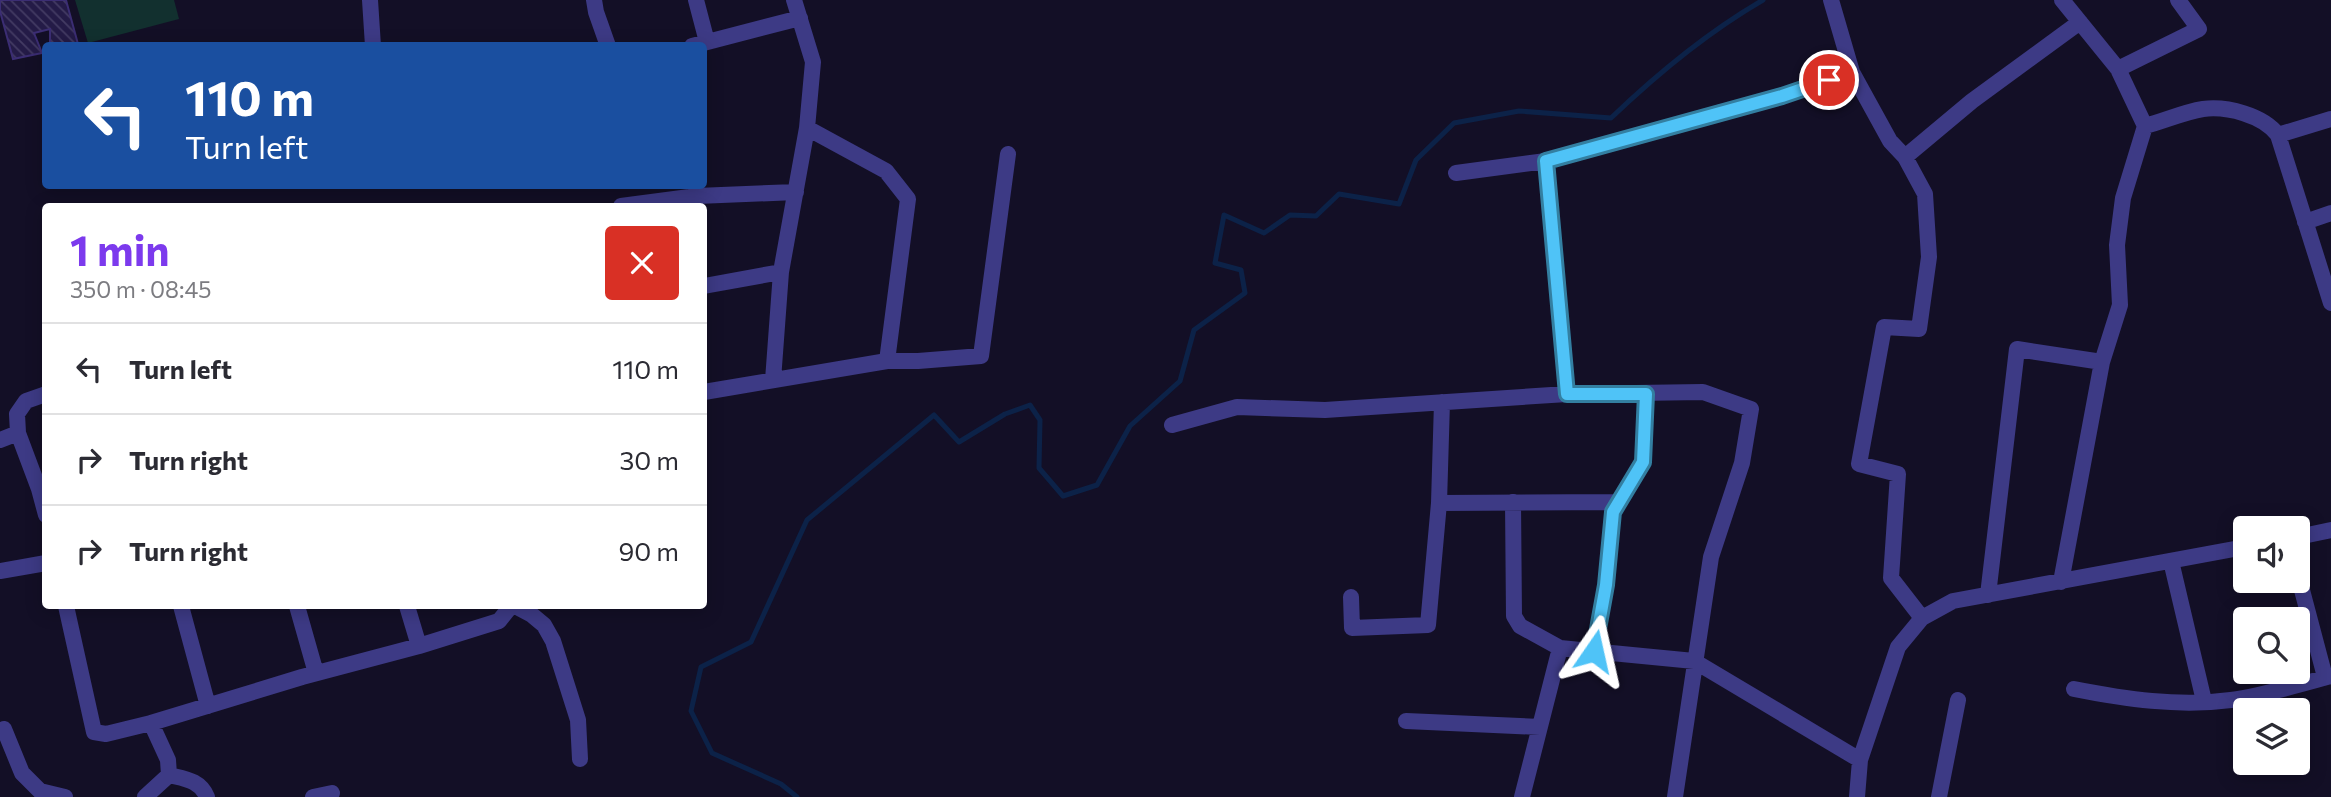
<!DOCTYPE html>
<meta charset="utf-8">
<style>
body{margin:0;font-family:Commissioner,sans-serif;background:#f2f2f3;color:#2b2b33;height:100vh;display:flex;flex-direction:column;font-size:26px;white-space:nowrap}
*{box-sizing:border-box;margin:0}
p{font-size:23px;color:#7c7c81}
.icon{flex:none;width:38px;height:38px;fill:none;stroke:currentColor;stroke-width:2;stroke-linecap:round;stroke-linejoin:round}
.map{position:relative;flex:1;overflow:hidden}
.details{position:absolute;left:42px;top:203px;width:665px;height:406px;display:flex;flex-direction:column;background:#fff;border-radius:7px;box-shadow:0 4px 18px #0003}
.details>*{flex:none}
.banner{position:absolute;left:42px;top:42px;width:665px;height:147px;border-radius:7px;box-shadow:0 4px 18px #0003;background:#1a4fa0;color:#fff;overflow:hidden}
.tools{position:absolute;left:2233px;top:516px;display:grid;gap:14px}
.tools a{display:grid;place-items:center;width:77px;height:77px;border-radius:7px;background:#fff;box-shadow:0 4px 18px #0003;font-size:35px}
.pin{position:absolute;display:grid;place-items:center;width:60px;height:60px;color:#fff;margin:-30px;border:4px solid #fff;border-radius:50%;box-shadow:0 2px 7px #0007}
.me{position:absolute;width:77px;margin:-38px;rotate:11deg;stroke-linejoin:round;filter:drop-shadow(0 0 5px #0008)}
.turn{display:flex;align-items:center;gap:24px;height:147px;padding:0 28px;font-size:32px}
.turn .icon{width:91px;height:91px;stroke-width:2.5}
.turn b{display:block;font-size:49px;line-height:60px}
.round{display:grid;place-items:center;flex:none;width:74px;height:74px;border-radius:7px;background:#f2f2f3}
.overview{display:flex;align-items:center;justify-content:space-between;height:119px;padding:0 28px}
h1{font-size:42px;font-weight:700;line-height:52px;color:#7c3aed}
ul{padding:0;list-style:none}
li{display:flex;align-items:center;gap:21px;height:91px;padding:0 28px;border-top:2px solid #e1e1e2}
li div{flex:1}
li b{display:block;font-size:26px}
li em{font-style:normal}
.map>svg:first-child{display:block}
.garden{fill:#12302f}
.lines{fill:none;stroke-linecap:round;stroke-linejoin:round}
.stream{stroke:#0c2248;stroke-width:5}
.building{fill:url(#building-back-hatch);stroke:#3b2d73;stroke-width:2}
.minor{stroke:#3d3a85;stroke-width:16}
.route-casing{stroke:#337fa1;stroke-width:18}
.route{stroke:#4fc3f7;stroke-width:12}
</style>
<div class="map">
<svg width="2331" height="797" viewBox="0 0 2331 797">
<defs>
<pattern id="building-back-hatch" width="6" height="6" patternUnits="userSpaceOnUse" patternTransform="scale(1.75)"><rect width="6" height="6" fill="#241b47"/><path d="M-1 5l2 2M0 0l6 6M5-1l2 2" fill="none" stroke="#433b63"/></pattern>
</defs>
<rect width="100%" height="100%" fill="#130f26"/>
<path class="garden" d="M75 0H174L179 19 88 43Z"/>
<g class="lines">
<path class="stream" d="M797 797 781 784 712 753 691 711 701 667 751 642 807 520 934 415 959 442 1005 414 1030 405 1040 420 1039 468 1063 496 1097 485 1130 426 1180 381 1194 330 1245 293 1241 270 1215 263 1224 215 1264 233 1290 215 1316 216 1339 194 1399 204 1416 160 1454 123 1519 111 1611 118C1658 73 1706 33 1763 0"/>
</g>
<path class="building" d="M0 0H66L78 44 50 46V29L34 33 42 53 13 59 0 11Z"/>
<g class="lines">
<path class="minor" d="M370 0 373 46
M594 0 596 12 608 46
M696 0 707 42
M1831 0 1852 72 1890 141 1905 157 1925 194 1929 257 1919 329 1884 327 1859 464 1898 474 1891 578 1922 618
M692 46 800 18
M2118 69 2199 29 2178 0
M2145 126C2164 121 2184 112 2203 109 2227 106 2263 115 2278 135L2331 303
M2278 135 2331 119
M1905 157 1972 101 2080 22
M1546 161 1567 394
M1456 173 1546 161 1782 96 1852 72
M696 186 697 196 796 192
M621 206 697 196
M2305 222 2331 213
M704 286 781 272
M887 361H918L981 356 1008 154
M773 380 781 272 807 128
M704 392 887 361 908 199 886 171 807 128 813 62 794 0
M1172 425 1237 407 1325 410 1567 394 1703 392 1751 409 1742 463 1711 557 1675 797
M18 433 17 414 26 401 46 394
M0 440 18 433 39 489 46 515
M1513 502 1514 616 1520 626 1560 648
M1439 503 1442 402
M2298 537 2331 530
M2171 561 2204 701
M0 571 46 563
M2298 575 2325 677
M2061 582 2102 362 2120 305 2117 245 2123 198 2145 126 2118 69 2062 0
M1988 595 2017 349 2102 362
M1351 597 1352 628 1428 625 1439 503 1619 502
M66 606 94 732 106 734 151 723 168 760 169 775 145 797
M181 606 208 706
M297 606 316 673
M407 606 419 646
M515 606 532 615 544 625 553 641 578 720 580 759
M1594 651 1606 585 1613 512 1643 462 1646 395
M2074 689C2125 699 2178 707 2231 700 2264 695 2299 685 2331 676
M1406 721 1540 727
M151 723 302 677 419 646 499 621 511 606
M0 732 4 729 22 773 40 791 65 797
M169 775C185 779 200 780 207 797
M313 797 332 793
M1522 797 1560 648 1694 661 1860 760
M1857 797 1860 760 1898 647 1922 618 1953 601 2245 547
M1939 797 1958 700"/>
</g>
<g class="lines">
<defs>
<path id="route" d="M1594 651 1606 585 1613 512 1643 462 1646 394H1567L1546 161 1782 96 1829 80"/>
</defs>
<use href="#route" class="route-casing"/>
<use href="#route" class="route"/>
</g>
</svg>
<div class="tools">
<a><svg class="icon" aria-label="sound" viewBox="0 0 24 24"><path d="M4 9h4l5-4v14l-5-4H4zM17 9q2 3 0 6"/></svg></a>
<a><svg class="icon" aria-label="search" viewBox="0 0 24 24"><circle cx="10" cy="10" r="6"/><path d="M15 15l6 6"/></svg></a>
<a><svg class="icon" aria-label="layers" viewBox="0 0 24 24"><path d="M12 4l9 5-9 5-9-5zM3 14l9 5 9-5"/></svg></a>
</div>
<div class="pin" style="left:1829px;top:80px;background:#d93025"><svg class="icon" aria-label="arrive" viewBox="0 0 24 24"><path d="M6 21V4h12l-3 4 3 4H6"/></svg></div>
<svg class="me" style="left:1594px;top:651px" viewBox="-20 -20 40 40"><path d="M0-17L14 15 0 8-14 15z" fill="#4fc3f7" stroke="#fff" stroke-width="4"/></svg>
<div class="banner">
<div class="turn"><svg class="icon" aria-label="left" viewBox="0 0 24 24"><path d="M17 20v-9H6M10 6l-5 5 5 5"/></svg><div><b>110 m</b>Turn left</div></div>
</div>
<section class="details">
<div class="overview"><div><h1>1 min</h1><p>350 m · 08:45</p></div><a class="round" style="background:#d93025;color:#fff"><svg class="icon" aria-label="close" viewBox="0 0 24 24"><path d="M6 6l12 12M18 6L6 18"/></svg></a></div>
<ul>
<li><svg class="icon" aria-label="left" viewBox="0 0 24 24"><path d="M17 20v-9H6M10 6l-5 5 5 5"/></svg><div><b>Turn left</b></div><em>110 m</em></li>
<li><svg class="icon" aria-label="right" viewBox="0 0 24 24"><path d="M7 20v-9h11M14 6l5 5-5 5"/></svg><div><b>Turn right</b></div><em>30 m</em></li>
<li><svg class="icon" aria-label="right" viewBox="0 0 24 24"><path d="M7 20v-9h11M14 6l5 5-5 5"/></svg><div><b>Turn right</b></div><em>90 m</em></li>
</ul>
</section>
</div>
